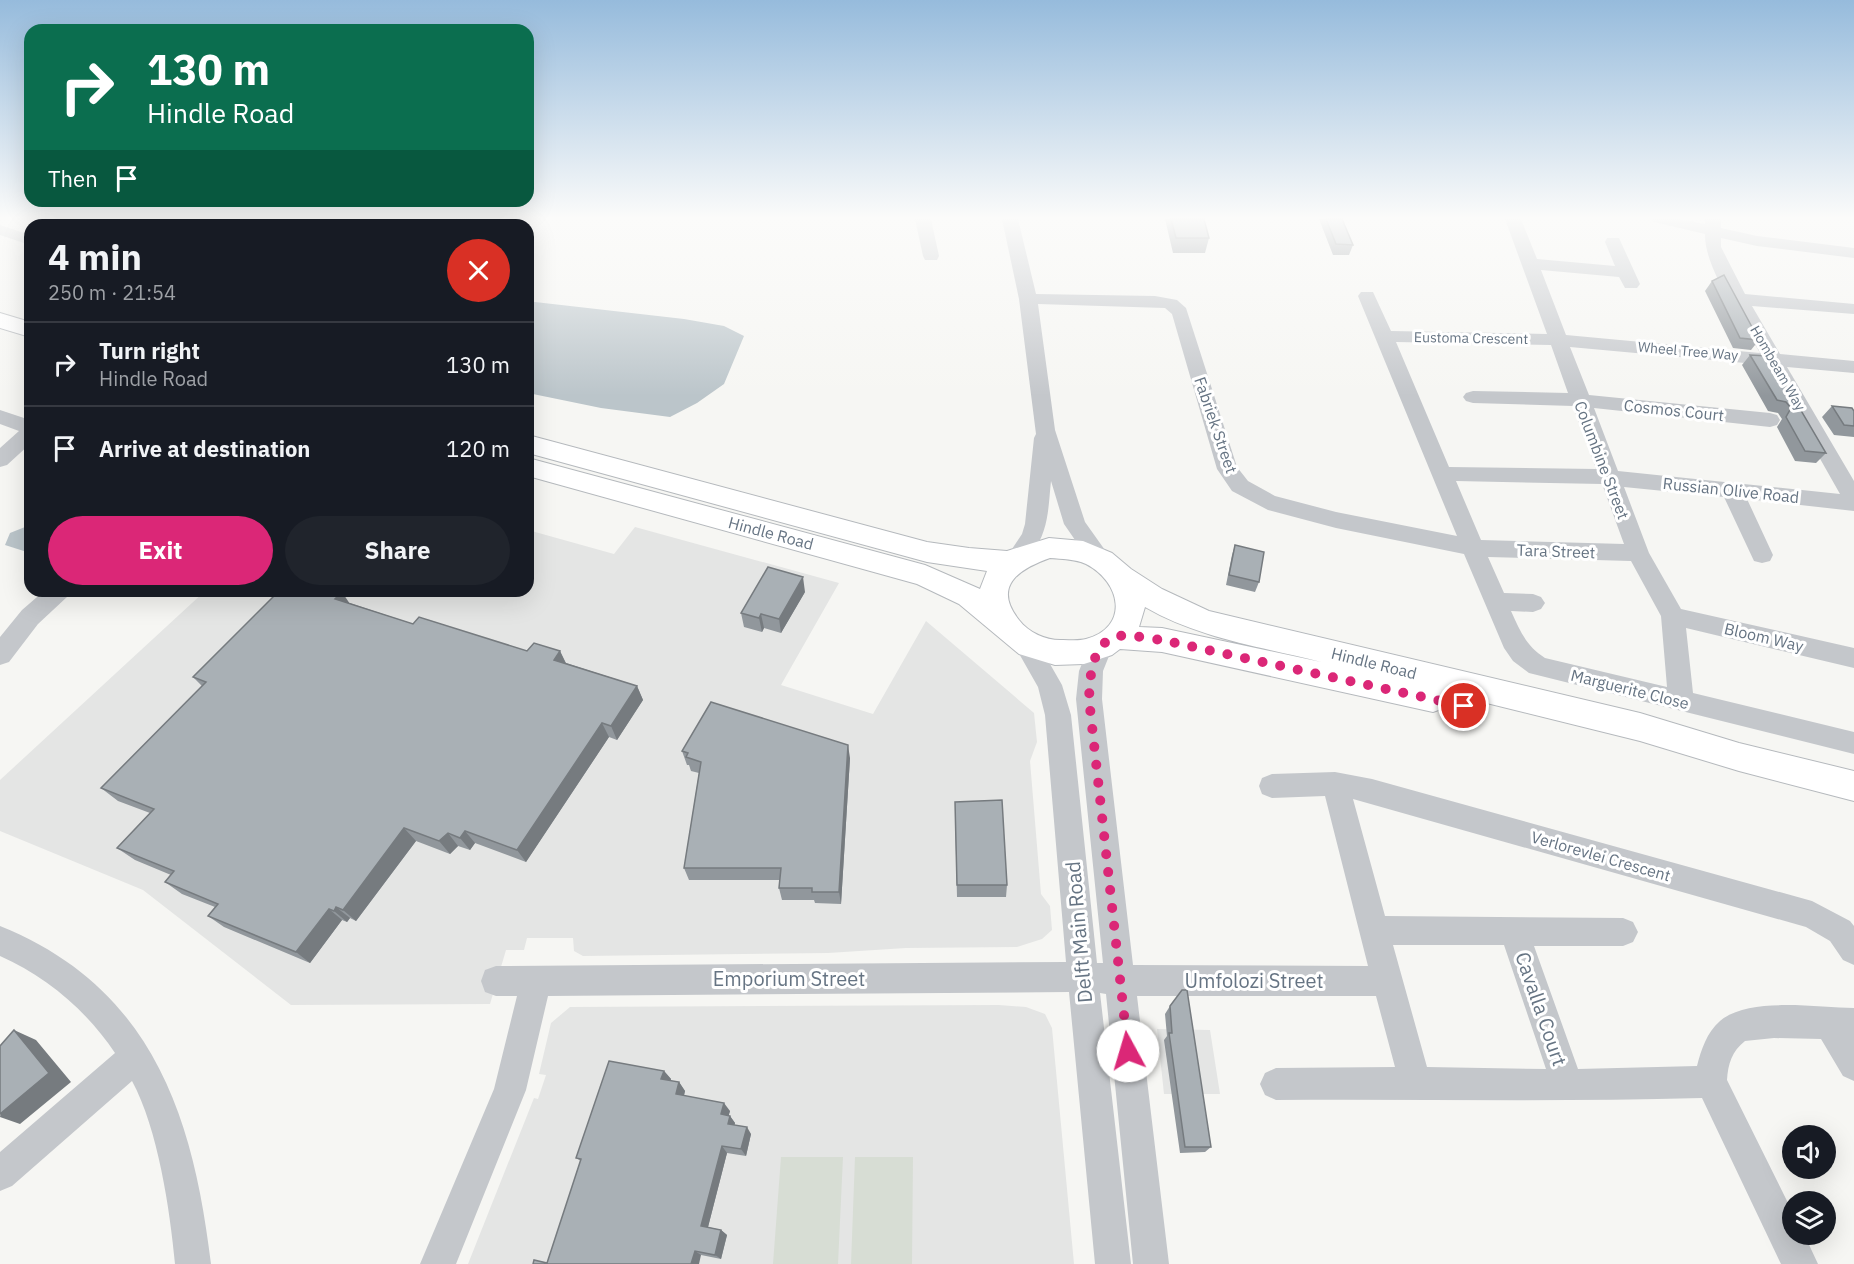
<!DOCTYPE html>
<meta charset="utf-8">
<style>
body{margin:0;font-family:"IBM Plex Sans",sans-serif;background:#20242c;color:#f1f3f6;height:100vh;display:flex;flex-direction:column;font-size:22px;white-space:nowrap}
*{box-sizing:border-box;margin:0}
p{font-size:20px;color:#9ea1a6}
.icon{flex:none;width:33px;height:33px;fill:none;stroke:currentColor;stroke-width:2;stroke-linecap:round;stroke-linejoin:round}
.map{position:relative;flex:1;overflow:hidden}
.sheet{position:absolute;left:24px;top:219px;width:510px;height:378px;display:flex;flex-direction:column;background:#171b24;border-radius:18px;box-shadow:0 6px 24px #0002}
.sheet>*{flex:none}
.banner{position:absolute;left:24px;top:24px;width:510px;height:183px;border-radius:18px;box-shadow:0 6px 24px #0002;background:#0b6e4f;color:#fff;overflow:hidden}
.tools{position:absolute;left:1782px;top:1125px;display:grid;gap:12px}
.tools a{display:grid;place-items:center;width:54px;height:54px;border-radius:50%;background:#171b24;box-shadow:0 6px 24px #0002;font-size:30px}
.pin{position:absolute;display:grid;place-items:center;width:51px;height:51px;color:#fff;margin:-26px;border:3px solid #fff;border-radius:50%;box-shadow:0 2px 6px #0007}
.me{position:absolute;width:66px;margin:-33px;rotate:354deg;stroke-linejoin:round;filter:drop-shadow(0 0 4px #0008)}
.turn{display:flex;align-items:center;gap:21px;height:126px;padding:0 24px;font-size:27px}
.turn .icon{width:78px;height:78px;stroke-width:2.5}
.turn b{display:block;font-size:42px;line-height:51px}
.then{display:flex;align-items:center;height:57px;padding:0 24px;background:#0003;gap:12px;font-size:22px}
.round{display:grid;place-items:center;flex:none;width:63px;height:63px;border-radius:32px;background:#20242c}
.overview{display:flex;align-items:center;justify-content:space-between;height:102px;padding:0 24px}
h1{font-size:36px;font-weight:800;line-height:45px}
.button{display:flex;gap:12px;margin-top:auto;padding:12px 24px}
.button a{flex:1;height:69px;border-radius:36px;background:#db2777;color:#fff;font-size:24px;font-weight:800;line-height:69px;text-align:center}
.button a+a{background:#20242c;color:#f1f3f6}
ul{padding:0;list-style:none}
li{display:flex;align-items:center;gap:18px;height:84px;padding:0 24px;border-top:2px solid #363941}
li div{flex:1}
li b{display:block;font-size:22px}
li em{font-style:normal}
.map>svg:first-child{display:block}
.built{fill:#e4e5e4}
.green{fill:#d7ddd4}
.water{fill:#bbc5ca}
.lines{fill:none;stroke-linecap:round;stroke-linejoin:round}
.major-casing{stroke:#b5b9bd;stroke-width:2}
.minor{fill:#c4c7cb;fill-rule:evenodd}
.major{fill:#fff;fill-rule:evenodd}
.wall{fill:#91979c}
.shaded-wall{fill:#767b7f}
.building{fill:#a9b0b5;stroke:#767b7f;stroke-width:1.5}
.route{stroke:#db2777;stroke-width:10;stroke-dasharray:0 18}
.labels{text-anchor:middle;stroke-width:6;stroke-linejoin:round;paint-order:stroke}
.far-street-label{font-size:14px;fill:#667483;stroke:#fff}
.street-label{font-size:16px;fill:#667483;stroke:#fff}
.near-street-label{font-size:20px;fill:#667483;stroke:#fff}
</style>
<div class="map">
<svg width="1854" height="1264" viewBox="0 0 1854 1264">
<rect width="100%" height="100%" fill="#f6f6f3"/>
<path class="built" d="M635 527 839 583 781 685 873 714 926 621 1034 713 1037 742 1030 761 1041 894 1050 906 1052 930 1042 939 1017 947 906 948 828 953 583 956 574 951 573 938H527L524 950H506L490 1004 291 1005 143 890 0 831V780L205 591H528V530L614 554Z
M999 1005 1026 1007 1045 1014 1052 1028 1074 1264H468L534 1098 538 1099 546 1075 539 1074 551 1023 570 1007Z
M1157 1029 1210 1030 1220 1094H1164Z"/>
<path class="green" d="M781 1157H843L838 1264H773Z
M855 1157H913L912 1264H851Z"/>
<path class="water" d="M535 302 684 319 724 326 744 336 724 384 697 403 670 417 601 408 528 393V303Z
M30 525V553L5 545 10 533Z"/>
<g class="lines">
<defs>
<path id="major" d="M0 313 30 322V337L0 328Z
M528 435 927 542 969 548 1007 551 1049 538 1083 541 1112 553 1131 569 1162 589 1209 611 1640 713 1739 743 1854 771V801L1739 771 1640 741 1446 693 1449 699 1444 708 1433 712 1162 652 1120 649 1112 655 1084 664 1055 665 1019 654 959 604 917 584 528 476V458L925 565 980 589 987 571 927 562 528 453ZM1050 558C1062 559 1075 559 1086 564 1121 582 1130 627 1086 639 1079 641 1071 640 1063 640 1047 641 1029 633 1019 620 992 586 1019 569 1050 558ZM1145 607C1198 638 1262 647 1321 662L1162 628 1139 627Z"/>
</defs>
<use href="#major" class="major-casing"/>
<path class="minor" d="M129 219H149L142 225H121Z
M218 219H238L231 225H211Z
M308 219H327L321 225H301Z
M452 219C463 218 479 216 487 225H462Z
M915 219H931L939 256 937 260H925L923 256Z
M1002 219H1018L1036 294 1155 296 1177 300 1186 308 1237 467 1248 481 1275 496 1336 512 1457 536 1358 296 1361 292H1373L1391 331 1547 334 1505 219H1521L1537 259 1615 266 1605 242 1607 238H1619L1640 284 1637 288H1625L1619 277 1541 270 1566 335 1760 353C1743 322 1704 268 1705 234L1654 222 1652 219H1680L1705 224V219H1721V228L1757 236 1854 248V258L1757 246 1721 238V247L1745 294 1854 304V314L1752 306 1780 354 1854 361V373L1787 367 1854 481V511L1747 499 1773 555 1770 561 1762 563 1754 561 1724 497 1624 487 1649 553 1681 609 1854 648V668L1686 628 1693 693 1854 732V754L1529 673 1513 661 1504 648 1464 554 1336 528 1268 510 1232 491 1217 469 1172 314 1165 308 1038 304 1055 430 1085 522 1112 560 1109 566 1101 568 1093 566 1064 524 1051 481C1048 510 1049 529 1032 554 1025 564 1021 568 1009 564L1006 558 1022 534 1025 524 1034 438 1036 434 1019 299ZM1396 342 1551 345 1568 393 1473 391 1466 393 1463 397 1466 401 1473 403 1573 406 1596 469 1449 467ZM1570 347 1767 365 1840 494 1618 471 1594 408 1770 427 1777 425 1780 420 1777 415 1770 413 1589 395ZM1456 481 1602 484 1624 544 1481 540ZM1488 557 1631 561 1661 616 1667 687 1545 658C1526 646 1520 631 1511 611L1533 612 1541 609 1545 603 1541 597 1533 594 1504 593Z
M0 225 30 235V245L0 235Z
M0 410 30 420V444L7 465 0 467V448L19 431 0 424Z
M44 591H71L67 597 38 624 9 662 0 665V637L22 610Z
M1025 633 1034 636 1062 685 1071 715 1097 963H1103L1076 699 1079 671 1092 639 1101 636 1110 639 1113 646 1103 671 1102 699 1133 965 1368 966 1325 796 1272 798 1262 794 1259 786 1262 778 1272 774 1335 772 1372 779 1812 901 1850 921 1854 926V965L1843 960 1830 941 1806 927 1353 799 1385 916 1623 918 1633 922 1638 932 1633 942 1623 946H1534L1578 1069 1697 1066C1701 1050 1707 1032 1720 1021 1749 996 1818 1008 1854 1008V1081L1843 1076 1821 1039 1774 1038 1745 1041C1732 1051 1728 1064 1727 1080L1792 1211V1234H1804L1818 1264H1781L1702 1098C1560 1102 1418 1099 1276 1100L1265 1095 1260 1084 1265 1073 1276 1068 1395 1067 1376 996H1137L1169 1264H1133L1106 994 1100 993 1131 1264H1095L1069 992 548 996 526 1090 456 1264H420L494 1089 517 996H496L485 992 481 981 485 970 496 966 1066 962 1045 715 1038 687 1013 643 1016 636ZM1393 945H1504L1546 1069 1427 1067Z
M0 926C151 987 193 1113 211 1264H175C170 1210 158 1129 132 1081L12 1186 0 1191V1152L115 1053C87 1011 46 976 0 956Z"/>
<use href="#major" class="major"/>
</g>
<path class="wall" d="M1165 219H1204L1209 238 1205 253H1173Z
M1319 219H1342L1353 245 1349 255H1333Z
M1712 281 1759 340 1751 350 1733 348 1705 291Z
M1750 355 1826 453 1816 463 1795 461 1777 427 1782 419 1778 413 1768 411 1742 365Z
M1832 406 1854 411V437L1834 435 1822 417Z
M1235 545 1259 582 1255 592 1226 585 1232 555Z
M805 592 781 633 764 628 762 632 744 627 741 613Z
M350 603 413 624 527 651H560L566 663 637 686 643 700 617 740 609 737 526 862 475 843 470 850 458 846 450 854 416 841 356 921 350 918 347 922 342 920 310 963 224 927 208 916 215 907 182 894 165 882 171 875 135 860 117 848 150 813 118 801 101 788 202 686 193 677Z
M682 751 850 758 841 904 815 903 814 900H782L779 888 780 880H689L684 868 699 773 691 771 689 765H687Z
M955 802 1007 885 1006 897H957L955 815Z
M1170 1006 1211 1147 1205 1152 1180 1153 1164 1040 1167 1036 1165 1014Z
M664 1071 671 1079 670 1081 679 1082 685 1091 684 1096 730 1111 728 1116H730L735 1123 734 1125 751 1134 746 1156 727 1153 708 1227 721 1230 727 1235 721 1259 701 1255 547 1263 581 1161 576 1158Z"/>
<path class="shaded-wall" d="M803 577 805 592 781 633 779 619Z
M342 592 352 607 335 599Z
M761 614 764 628 762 632 759 618Z
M560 651 567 666 554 660Z
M637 686 643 700 617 740 611 726Z
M602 723 609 737 526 862 517 850Z
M848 745 850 758 841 904 839 892Z
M404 828 416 841 356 921 343 910Z
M465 831 475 843 470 850 460 838Z
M448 833 458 846 450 854 439 841Z
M336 907 350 918 347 922 334 911Z
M329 909 342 920 310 963 296 952Z
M14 1030 36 1040 71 1082 20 1124 0 1117Z
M664 1071 671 1079 668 1088 661 1079Z
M679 1082 685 1091 682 1102 676 1094Z
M724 1103 730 1111 727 1122 721 1114Z
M730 1116 735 1123 733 1131 728 1124Z
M747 1127 751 1134 746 1156 741 1149Z
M722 1146 727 1153 707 1231 701 1226Z
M721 1230 727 1235 721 1259 715 1255Z
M695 1251 701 1255 699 1264H691Z"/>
<path class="building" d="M1171 219H1204L1209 238H1176Z
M1326 219H1342L1353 245 1336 244Z
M1724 275 1759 340 1740 338 1712 281Z
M1750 355 1769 356 1826 453 1805 451 1786 417 1791 408 1786 402 1777 400Z
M1832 406 1852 408 1854 411V426L1844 425Z
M1235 545 1264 552 1259 582 1229 575Z
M768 567 803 577 779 619 761 614 759 618 741 613Z
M279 591H339L342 592 335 599 413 624 419 617 527 651 534 643 560 651 554 660 637 686 611 726 602 723 517 850 465 831 460 838 448 833 439 841 404 828 343 910 336 907 334 911 329 909 296 952 208 916 218 904 165 882 174 871 117 848 154 809 101 788 206 682 193 677Z
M711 702 848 745 839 892H812V888H779L781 868H684L701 762 686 757 688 753 682 751Z
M1002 800 1007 885H957L955 802Z
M1182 990H1187L1211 1147H1185L1169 1033H1172L1170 1006Z
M14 1030 49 1073 0 1114V1046Z
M609 1061 664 1071 661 1079 679 1082 676 1094 724 1103 721 1114 730 1116 728 1124 747 1127 741 1149 722 1146 701 1226 721 1230 715 1255 695 1251 691 1264H533L534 1260 547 1263 581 1159 576 1158Z"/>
<linearGradient id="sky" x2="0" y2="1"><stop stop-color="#96bbdc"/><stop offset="0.55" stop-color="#fbfbfa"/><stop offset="1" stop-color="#fbfbfa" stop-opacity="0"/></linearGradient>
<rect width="1854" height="396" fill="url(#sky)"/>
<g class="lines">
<path class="route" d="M1128 1051 1089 699C1090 678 1091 645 1115 637 1128 633 1149 639 1162 640L1464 706"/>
</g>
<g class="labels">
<g class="far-street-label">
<text transform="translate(1471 338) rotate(1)" y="5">Eustoma Crescent</text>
<text transform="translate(1688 351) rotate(5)" y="5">Wheel Tree Way</text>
<text transform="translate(1778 368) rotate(60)" y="5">Hombeam Way</text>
</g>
<g class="street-label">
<text transform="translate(1674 410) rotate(6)" y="6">Cosmos Court</text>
<text transform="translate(1216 425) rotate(71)" y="6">Fabriek Street</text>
<text transform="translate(1602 460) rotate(69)" y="6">Columbine Street</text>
<text transform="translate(1731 490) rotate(6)" y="6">Russian Olive Road</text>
<text transform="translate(771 533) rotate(15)" y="6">Hindle Road</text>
<text transform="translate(1556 551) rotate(2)" y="6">Tara Street</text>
<text transform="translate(1764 637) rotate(13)" y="6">Bloom Way</text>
<text transform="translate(1374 663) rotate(14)" y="6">Hindle Road</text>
<text transform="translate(1630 689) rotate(14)" y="6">Marguerite Close</text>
<text transform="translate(1601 856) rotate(16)" y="6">Verlorevlei Crescent</text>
</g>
<g class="near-street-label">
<text transform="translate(1079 932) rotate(-95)" y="7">Delft Main Road</text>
<text x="789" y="986">Emporium Street</text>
<text x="1254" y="988">Umfolozi Street</text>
<text transform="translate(1541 1009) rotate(71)" y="7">Cavalla Court</text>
</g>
</g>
</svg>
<div class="tools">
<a><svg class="icon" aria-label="sound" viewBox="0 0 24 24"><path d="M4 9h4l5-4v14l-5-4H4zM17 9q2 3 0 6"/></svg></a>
<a><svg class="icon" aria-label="layers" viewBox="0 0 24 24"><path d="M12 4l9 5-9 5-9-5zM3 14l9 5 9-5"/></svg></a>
</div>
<div class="pin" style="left:1464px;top:706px;background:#d93025"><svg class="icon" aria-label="arrive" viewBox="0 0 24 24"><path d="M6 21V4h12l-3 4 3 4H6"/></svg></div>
<svg class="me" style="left:1128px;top:1051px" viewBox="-20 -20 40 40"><circle r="19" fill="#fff"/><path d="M0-13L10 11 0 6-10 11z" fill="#db2777"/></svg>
<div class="banner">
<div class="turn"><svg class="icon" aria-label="right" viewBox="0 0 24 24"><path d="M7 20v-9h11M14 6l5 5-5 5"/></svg><div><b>130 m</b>Hindle Road</div></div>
<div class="then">Then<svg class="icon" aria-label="arrive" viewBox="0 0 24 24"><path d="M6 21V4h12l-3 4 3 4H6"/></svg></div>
</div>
<section class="sheet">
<div class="overview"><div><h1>4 min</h1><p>250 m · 21:54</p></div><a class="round" style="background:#d93025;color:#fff"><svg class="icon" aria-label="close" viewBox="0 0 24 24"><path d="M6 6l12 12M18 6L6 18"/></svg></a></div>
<ul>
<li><svg class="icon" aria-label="right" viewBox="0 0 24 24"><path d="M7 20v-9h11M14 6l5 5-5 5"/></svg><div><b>Turn right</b><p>Hindle Road</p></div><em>130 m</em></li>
<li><svg class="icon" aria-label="arrive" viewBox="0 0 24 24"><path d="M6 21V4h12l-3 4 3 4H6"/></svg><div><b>Arrive at destination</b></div><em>120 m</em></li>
</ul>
<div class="button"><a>Exit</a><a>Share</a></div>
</section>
</div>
